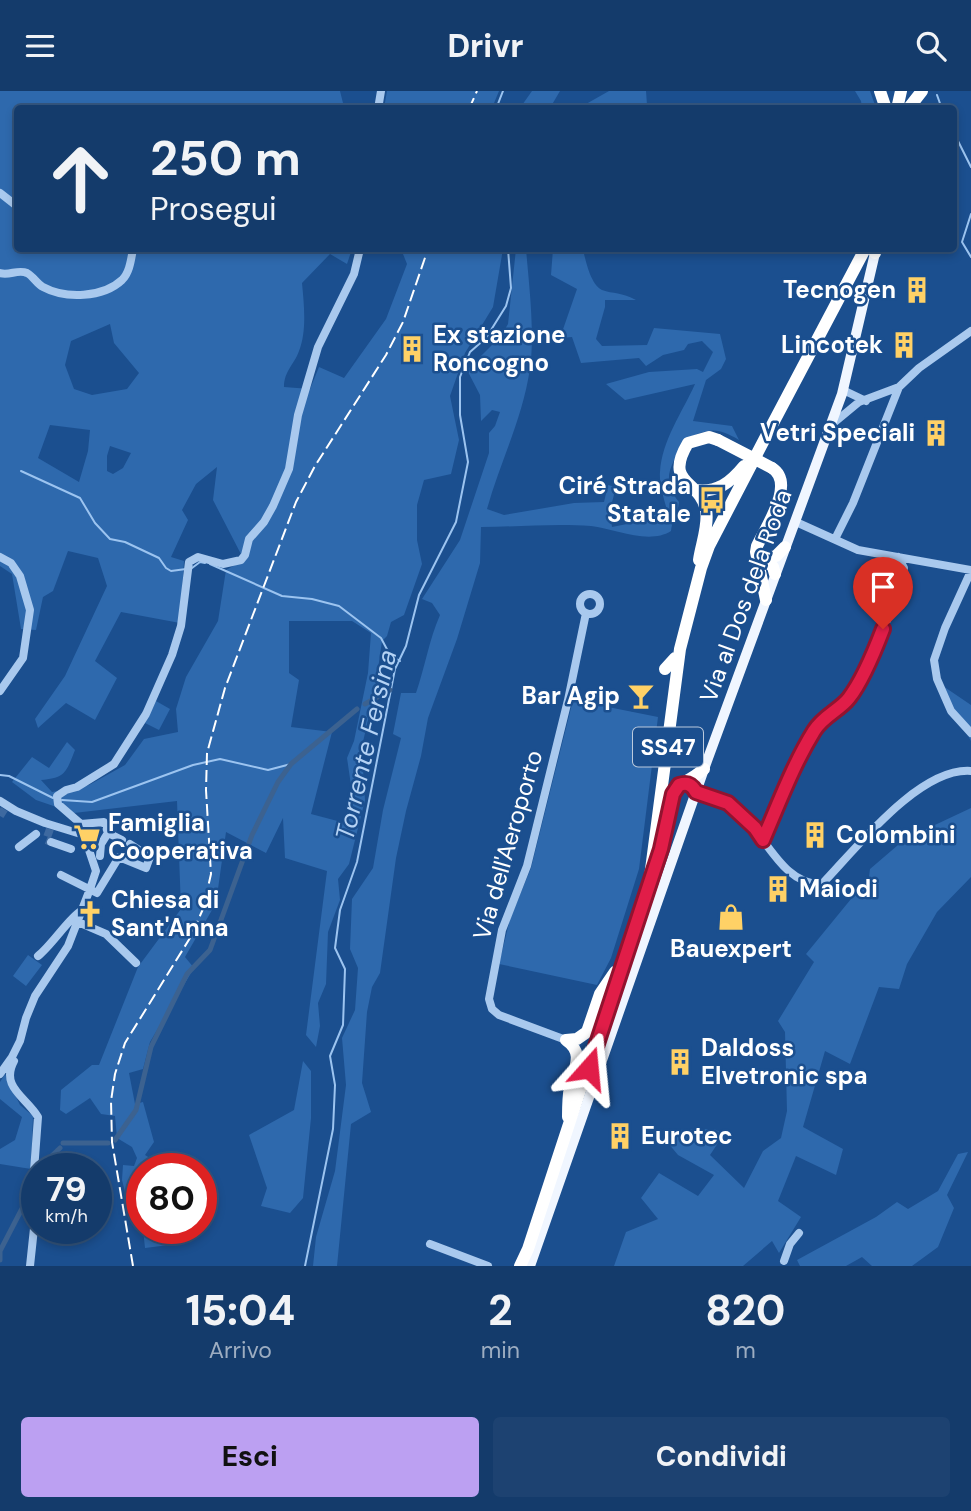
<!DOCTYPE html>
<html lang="it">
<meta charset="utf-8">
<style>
body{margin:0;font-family:"DM Sans",sans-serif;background:#1d4271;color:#f1f3f6;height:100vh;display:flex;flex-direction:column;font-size:26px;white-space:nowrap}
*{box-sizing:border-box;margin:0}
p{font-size:23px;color:#9dadc1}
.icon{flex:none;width:38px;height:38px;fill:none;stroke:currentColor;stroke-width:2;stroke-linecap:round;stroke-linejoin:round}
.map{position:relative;height:1175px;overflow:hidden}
.drawer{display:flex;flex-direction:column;background:#143b6b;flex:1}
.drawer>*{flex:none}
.guide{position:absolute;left:14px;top:14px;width:943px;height:147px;border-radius:7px;box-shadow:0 4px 10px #0003,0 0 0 2px #33557e;background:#143b6b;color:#f1f3f6;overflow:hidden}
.speed{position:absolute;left:21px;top:1062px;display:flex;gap:14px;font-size:35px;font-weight:700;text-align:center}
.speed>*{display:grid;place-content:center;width:91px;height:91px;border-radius:50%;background:#143b6b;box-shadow:0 4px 10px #0003,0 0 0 2px #33557e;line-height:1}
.speed small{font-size:18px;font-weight:400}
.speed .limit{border:10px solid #d22;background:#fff;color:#111}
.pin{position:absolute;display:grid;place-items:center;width:60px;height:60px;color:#fff;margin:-72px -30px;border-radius:50% 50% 50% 0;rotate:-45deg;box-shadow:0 0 7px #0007}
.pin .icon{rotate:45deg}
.me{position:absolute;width:77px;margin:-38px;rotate:18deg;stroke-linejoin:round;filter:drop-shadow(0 0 5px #0008)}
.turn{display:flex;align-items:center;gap:24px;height:147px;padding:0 21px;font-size:32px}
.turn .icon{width:91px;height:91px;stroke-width:2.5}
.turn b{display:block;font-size:49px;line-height:60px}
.eta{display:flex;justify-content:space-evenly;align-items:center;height:119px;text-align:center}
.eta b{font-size:42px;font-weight:800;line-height:49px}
.primary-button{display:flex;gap:14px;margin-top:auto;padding:14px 21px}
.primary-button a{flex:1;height:80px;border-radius:7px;background:#bca0f2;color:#111;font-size:28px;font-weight:800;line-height:80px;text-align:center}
.primary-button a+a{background:#1d4271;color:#f1f3f6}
header{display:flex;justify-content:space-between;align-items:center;height:91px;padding:0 21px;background:#143b6b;font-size:32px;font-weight:800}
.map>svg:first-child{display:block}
.green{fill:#2e69ad;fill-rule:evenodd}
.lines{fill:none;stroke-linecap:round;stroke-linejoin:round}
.stream{stroke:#9cc4f0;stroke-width:2}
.canal{stroke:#3c6290;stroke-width:5}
.minor-tunnel{stroke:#3d69a0;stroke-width:8;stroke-dasharray:8 4;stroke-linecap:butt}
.minor{stroke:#a9c9ee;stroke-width:8}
.major{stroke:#f0f6ff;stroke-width:10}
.highway{stroke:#fff;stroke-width:12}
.rail{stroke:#fff;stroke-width:2;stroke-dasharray:12 5;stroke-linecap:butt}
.highway-bridge{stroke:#fff;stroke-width:12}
.route-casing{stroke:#92132f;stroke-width:18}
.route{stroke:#e11d48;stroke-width:12}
.labels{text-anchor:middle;stroke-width:5;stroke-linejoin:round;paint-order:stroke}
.shield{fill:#1b4f8f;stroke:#bbcadd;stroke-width:2}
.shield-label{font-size:23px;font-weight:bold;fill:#fff}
.poi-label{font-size:24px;font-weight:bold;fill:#fff;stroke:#1b4f8f;text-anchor:start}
.street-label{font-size:24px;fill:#fff;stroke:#1b4f8f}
.water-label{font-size:26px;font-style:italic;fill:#b5d3f5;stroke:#1b4f8f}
</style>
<header><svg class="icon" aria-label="menu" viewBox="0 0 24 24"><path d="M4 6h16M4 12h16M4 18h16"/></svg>Drivr<svg class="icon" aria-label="search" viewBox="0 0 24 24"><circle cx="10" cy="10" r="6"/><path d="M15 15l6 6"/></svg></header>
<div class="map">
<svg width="971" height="1175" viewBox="0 0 971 1175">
<rect width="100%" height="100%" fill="#1b4f8f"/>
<path class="green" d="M0 0H340L343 12 355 17 18 18V158H352L347 173 330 163 302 192C304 213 307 240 299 260 294 274 284 280 284 296L310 298 319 276 344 287 386 228 407 173 401 158H503L493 216 465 262 450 305 459 349 451 383 424 389 417 414V449L422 473 404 524 391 531 387 545 382 550 375 599 359 668 363 678 365 709 349 773 338 788 340 809 328 841 326 893 318 912 320 935 316 956 306 944 327 780 285 767 283 727 266 762 226 741 216 812 185 866 194 877 150 951 143 978 129 982 135 1013 143 1011 154 1051 145 1064 153 1069 155 1078H142V1134L140 1131 133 1133 122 1089 123 1074 134 1075 137 1067 132 1056 117 1047 115 1025 101 1023 90 1007 66 1023 60 1019 61 999 92 974H99L138 876 181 818 177 710 74 722 36 709 12 691 32 666 49 677 67 651 75 659C66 682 65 687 41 689L52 701 89 694 125 674 144 648 178 641 176 618 186 586 218 530 226 479 244 469 213 409 217 376 196 393 182 419 188 429 171 466 184 470 180 532 121 521 95 570 117 587 95 629 66 612 38 637 35 628 65 585 107 495 98 467 68 460 53 500 43 506 36 539 21 538 12 483 0 475ZM110 233 114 252 139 282 127 298 92 304 74 298 65 274 71 250ZM50 334 90 339 88 360 79 391 38 367ZM110 355 131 362 123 377 113 383 107 380V365ZM289 530H352L371 542 368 582 354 650 347 667 352 701 345 732 311 723 332 641 291 636 299 589 289 582Z
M387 0H499L492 17H384Z
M532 0H560L550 17H520Z
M609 0H646L647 14 650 17H579Z
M855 0H870L876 17H862L861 10Z
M516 158H526C529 194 535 241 530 277 523 327 500 371 487 418L504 424 574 412 604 411 608 394 616 396 610 419 612 436 637 431 667 419C664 408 659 393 660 381 662 349 682 322 695 293L625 309 606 293 649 281 697 278 703 281 713 261 702 250 688 253 684 259 663 264 646 275 639 267 581 272 572 246 560 247 577 198 551 184 553 158 567 161 569 158H585L584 163C587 174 591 193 602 199 613 203 622 201 636 209H605V216L596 248 602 255 647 254 654 237 720 243 726 268 721 278 706 289 693 330 732 335 739 349C715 335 708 338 684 349 673 374 659 386 679 411 678 422 672 429 671 440 649 454 615 438 591 435 555 432 517 436 481 436L480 472 457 548 428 627 421 665 406 720 396 767 380 882 372 896 367 921 362 992 371 1021 351 1033 337 1175H313L316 1146 335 1080 346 994 342 947 355 919 358 877 350 858 352 808 373 777 383 719 401 647 393 643 401 602H416C425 576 429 549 440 524L432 512 422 508 460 449 489 362V342L495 335 500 321 492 319 481 330 480 304 467 279 501 245 508 233Z
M943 595 971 614V650L951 615Z
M573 609 658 626 639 778 611 867 597 894 499 873 510 828 531 777Z
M156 610 170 618 159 639 145 632Z
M971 717V786L937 821 907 873 899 898 879 896 850 973 825 960 803 1036 843 1058 836 1084 796 1065 778 1110 801 1126 779 1162 772 1150 743 1175H614L626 1141 658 1128 641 1107 659 1082 698 1105 714 1084 678 1064 668 1052 677 1039 714 1038 724 1043 710 1064 744 1097 763 1060 781 1047 787 1020 785 941 778 930 814 871 806 863 869 786 870 778 905 748Z
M28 864 42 874 26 895 13 885Z
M303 970 311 980V1027L303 1107 290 1122 261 1115 267 1097 249 1044 294 1019Z
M5 983 20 1014 33 1025 31 1078 0 1073V1058L15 1049 22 1026 0 1008V991Z
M968 1061 947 1104 954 1117 938 1156 912 1175H872L862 1166 846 1175H800L797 1169 876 1126 897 1111 908 1118 938 1100 958 1063Z
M143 1138H178L177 1153 145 1157Z"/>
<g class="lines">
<path class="stream" d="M937 4 942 18
M496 18 503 0
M954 42 971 76
M971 123 962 151 971 166
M21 380 80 407 95 432 110 448 125 451 159 467 166 477 171 480 186 478
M210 473 282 505 312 508 339 515 381 547 390 564 400 570
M192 477 200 471 205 472
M0 684 9 685 53 707
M62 709 92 711 193 674 220 668 268 679 291 673
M305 1175 333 1038 335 994 330 965 343 934 345 878 335 857 340 819 357 771 395 578 406 555 419 504 456 431 468 371 460 324V286L470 261 486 247 506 215 511 197 508 158"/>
<path class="canal" d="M365 613 390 599
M115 1049 136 1019 151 956 187 883 210 859 252 744 278 691 291 673 357 618
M63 1052H108
M38 1078 60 1057
M0 1169V1160L28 1106 31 1091"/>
<path class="minor-tunnel" d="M0 725 5 717
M50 738 46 749 51 751"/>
<path class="minor" d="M378 18 381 0
M0 102 18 116
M0 182C9 185 18 178 27 182 33 185 37 193 43 196 65 208 103 207 122 189 130 181 131 168 133 158
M843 299 866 310
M830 335 859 311 899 296
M796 431 858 459 971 479
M835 448 853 412 899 296 919 277 971 240
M0 466 11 472 20 485 30 519 23 567 0 600
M971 480 945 537 934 569 937 588 951 620 971 642
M580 513a10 10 0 1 1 20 0a10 10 0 1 1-20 0Z
M696 701C706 705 718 706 727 711 762 731 778 795 822 793 855 759 919 676 971 680
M0 710 16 720 45 732 84 744 96 780 90 798 68 855 35 905 26 927 20 950 12 966 0 983
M81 733 58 713 57 705 66 699 77 696 114 673 146 623 172 564 181 535 189 471 198 466 223 473 241 469 245 464 249 448 264 431 273 415 289 378 298 324 318 256 354 183 360 158
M81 733 104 731 108 742 122 749
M763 749 800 665 815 637 831 621 849 608 875 560 900 495 904 477 898 466
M51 751 71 758
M19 756 36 743
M100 765 101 753 108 742
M61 784 97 802 119 766 146 777 150 766 130 753
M78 831 106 843 136 872
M38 865C52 854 69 827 81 820
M566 949 499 924 492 918 489 908 502 839 527 775 568 609 586 522
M14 970C0 996 26 1006 38 1026L33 1093 35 1128 30 1175
M430 1153 488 1175
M784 1170 790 1153 799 1142"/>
<path class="major" d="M530 1175 704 678 842 303 875 162"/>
<path class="highway" d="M880 0 886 18
M897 18 901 0
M908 18 922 0
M875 162V158
M695 399C717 402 730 392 744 375
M756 461 773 476 775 483
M762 468 776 465 785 456
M699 469C701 454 709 434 706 419 700 388 663 394 688 352L709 346 718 349
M766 509 756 461 757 455C766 436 796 392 772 377
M665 578 675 567
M686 692 692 695 696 701
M663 746C666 734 669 699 681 693 690 688 696 685 704 678
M566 949 577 948 587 941 600 903 615 881
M566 949C585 962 574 977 570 996 568 1006 568 1016 568 1026
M520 1175 528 1158 650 786 680 558 701 477 709 455 762 353 865 158"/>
<path class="rail" d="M469 18 477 0
M133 1175 112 1051 111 1010 115 983 125 952 190 847 203 818 211 783 206 699 207 662 225 597 296 411 315 375 386 264 403 231 428 158"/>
<path class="highway-bridge" d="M718 349 772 377"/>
</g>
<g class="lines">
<defs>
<path id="route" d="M589 977 661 758 673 703 679 694C688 691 692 694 696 701L728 712 755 737 763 749C779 712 793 674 814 640 823 625 840 619 849 607 863 589 875 559 883 538"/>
</defs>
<use href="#route" class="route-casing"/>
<use href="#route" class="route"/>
</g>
<defs>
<symbol id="building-bare" viewBox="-9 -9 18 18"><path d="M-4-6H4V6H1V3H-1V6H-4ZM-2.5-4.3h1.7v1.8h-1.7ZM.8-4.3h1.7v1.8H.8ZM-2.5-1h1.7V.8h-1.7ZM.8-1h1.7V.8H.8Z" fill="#ffd166" stroke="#1b4f8f" stroke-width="2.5" paint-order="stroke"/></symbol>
<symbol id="bus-bare" viewBox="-9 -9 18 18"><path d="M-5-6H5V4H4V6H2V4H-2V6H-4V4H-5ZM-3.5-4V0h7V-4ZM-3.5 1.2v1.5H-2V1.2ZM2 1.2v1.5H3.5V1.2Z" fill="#ffd166" stroke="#1b4f8f" stroke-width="2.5" paint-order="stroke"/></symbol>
<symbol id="bar-bare" viewBox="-9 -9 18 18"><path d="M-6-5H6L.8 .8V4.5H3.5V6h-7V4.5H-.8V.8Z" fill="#ffd166" stroke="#1b4f8f" stroke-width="2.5" paint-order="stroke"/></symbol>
<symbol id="supermarket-bare" viewBox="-9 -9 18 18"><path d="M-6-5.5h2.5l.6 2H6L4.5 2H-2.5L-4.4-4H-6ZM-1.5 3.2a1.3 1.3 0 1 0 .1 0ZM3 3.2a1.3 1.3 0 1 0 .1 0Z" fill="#ffd166" stroke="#1b4f8f" stroke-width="2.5" paint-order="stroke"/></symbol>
<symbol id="church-bare" viewBox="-9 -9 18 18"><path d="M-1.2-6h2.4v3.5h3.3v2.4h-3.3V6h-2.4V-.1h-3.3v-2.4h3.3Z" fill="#ffd166" stroke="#1b4f8f" stroke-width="2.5" paint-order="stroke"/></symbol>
<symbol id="shop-bare" viewBox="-9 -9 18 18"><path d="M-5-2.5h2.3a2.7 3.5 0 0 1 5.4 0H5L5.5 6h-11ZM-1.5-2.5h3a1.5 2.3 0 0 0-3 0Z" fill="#ffd166" stroke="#1b4f8f" stroke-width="2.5" paint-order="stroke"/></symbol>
</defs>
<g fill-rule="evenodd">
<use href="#building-bare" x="898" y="180" width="38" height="38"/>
<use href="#building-bare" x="885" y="235" width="38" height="38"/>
<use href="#building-bare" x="393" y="239" width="38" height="38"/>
<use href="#building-bare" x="917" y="323" width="38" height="38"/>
<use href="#bus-bare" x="693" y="390" width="38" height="38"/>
<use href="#bar-bare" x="622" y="586" width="38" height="38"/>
<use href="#building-bare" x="796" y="725" width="38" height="38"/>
<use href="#supermarket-bare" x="68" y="727" width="38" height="38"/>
<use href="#building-bare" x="759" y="779" width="38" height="38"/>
<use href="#church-bare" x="71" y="804" width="38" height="38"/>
<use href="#shop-bare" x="712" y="807" width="38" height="38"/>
<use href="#building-bare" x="661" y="952" width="38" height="38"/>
<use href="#building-bare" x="601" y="1026" width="38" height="38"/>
</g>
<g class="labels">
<rect class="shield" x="633" y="636.5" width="70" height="39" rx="5"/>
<g class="shield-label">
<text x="668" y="664">SS47</text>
</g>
<g class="poi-label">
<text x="896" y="207" text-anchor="end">Tecnogen</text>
<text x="433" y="252">Ex stazione<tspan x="433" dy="28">Roncogno</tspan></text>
<text x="883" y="262" text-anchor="end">Lincotek</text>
<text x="915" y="350" text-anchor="end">Vetri Speciali</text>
<text x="691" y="403" text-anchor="end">Ciré Strada<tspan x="691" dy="28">Statale</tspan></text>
<text x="620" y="613" text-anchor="end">Bar Agip</text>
<text x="108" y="740">Famiglia<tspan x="108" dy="28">Cooperativa</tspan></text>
<text x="836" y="752">Colombini</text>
<text x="799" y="806">Maiodi</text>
<text x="111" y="817">Chiesa di<tspan x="111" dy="28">Sant'Anna</tspan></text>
<text x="731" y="866" text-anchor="middle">Bauexpert</text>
<text x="701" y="965">Daldoss<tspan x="701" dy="28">Elvetronic spa</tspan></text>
<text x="641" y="1053">Eurotec</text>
</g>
<g class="street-label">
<text transform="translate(746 505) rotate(-70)" y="8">Via al Dos dela Roda</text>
<text transform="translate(508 754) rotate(-74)" y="8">Via dell'Aeroporto</text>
</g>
<g class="water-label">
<text transform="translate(366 654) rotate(-77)" y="9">Torrente Fersina</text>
</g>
</g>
</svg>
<div class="speed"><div>79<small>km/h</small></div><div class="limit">80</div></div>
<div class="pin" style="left:883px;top:538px;background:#d93025"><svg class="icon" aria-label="arrive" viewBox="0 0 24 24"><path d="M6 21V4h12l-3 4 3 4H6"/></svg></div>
<svg class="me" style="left:589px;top:977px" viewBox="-20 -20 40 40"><path d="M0-17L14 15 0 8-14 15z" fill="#e11d48" stroke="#fff" stroke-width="4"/></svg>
<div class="guide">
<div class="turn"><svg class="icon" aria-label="ahead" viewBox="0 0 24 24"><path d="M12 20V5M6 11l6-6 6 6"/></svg><div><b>250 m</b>Prosegui</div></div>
</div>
</div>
<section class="drawer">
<div class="eta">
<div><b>15:04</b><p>Arrivo</p></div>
<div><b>2</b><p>min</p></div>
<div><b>820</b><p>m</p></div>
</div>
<div class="primary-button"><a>Esci</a><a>Condividi</a></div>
</section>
